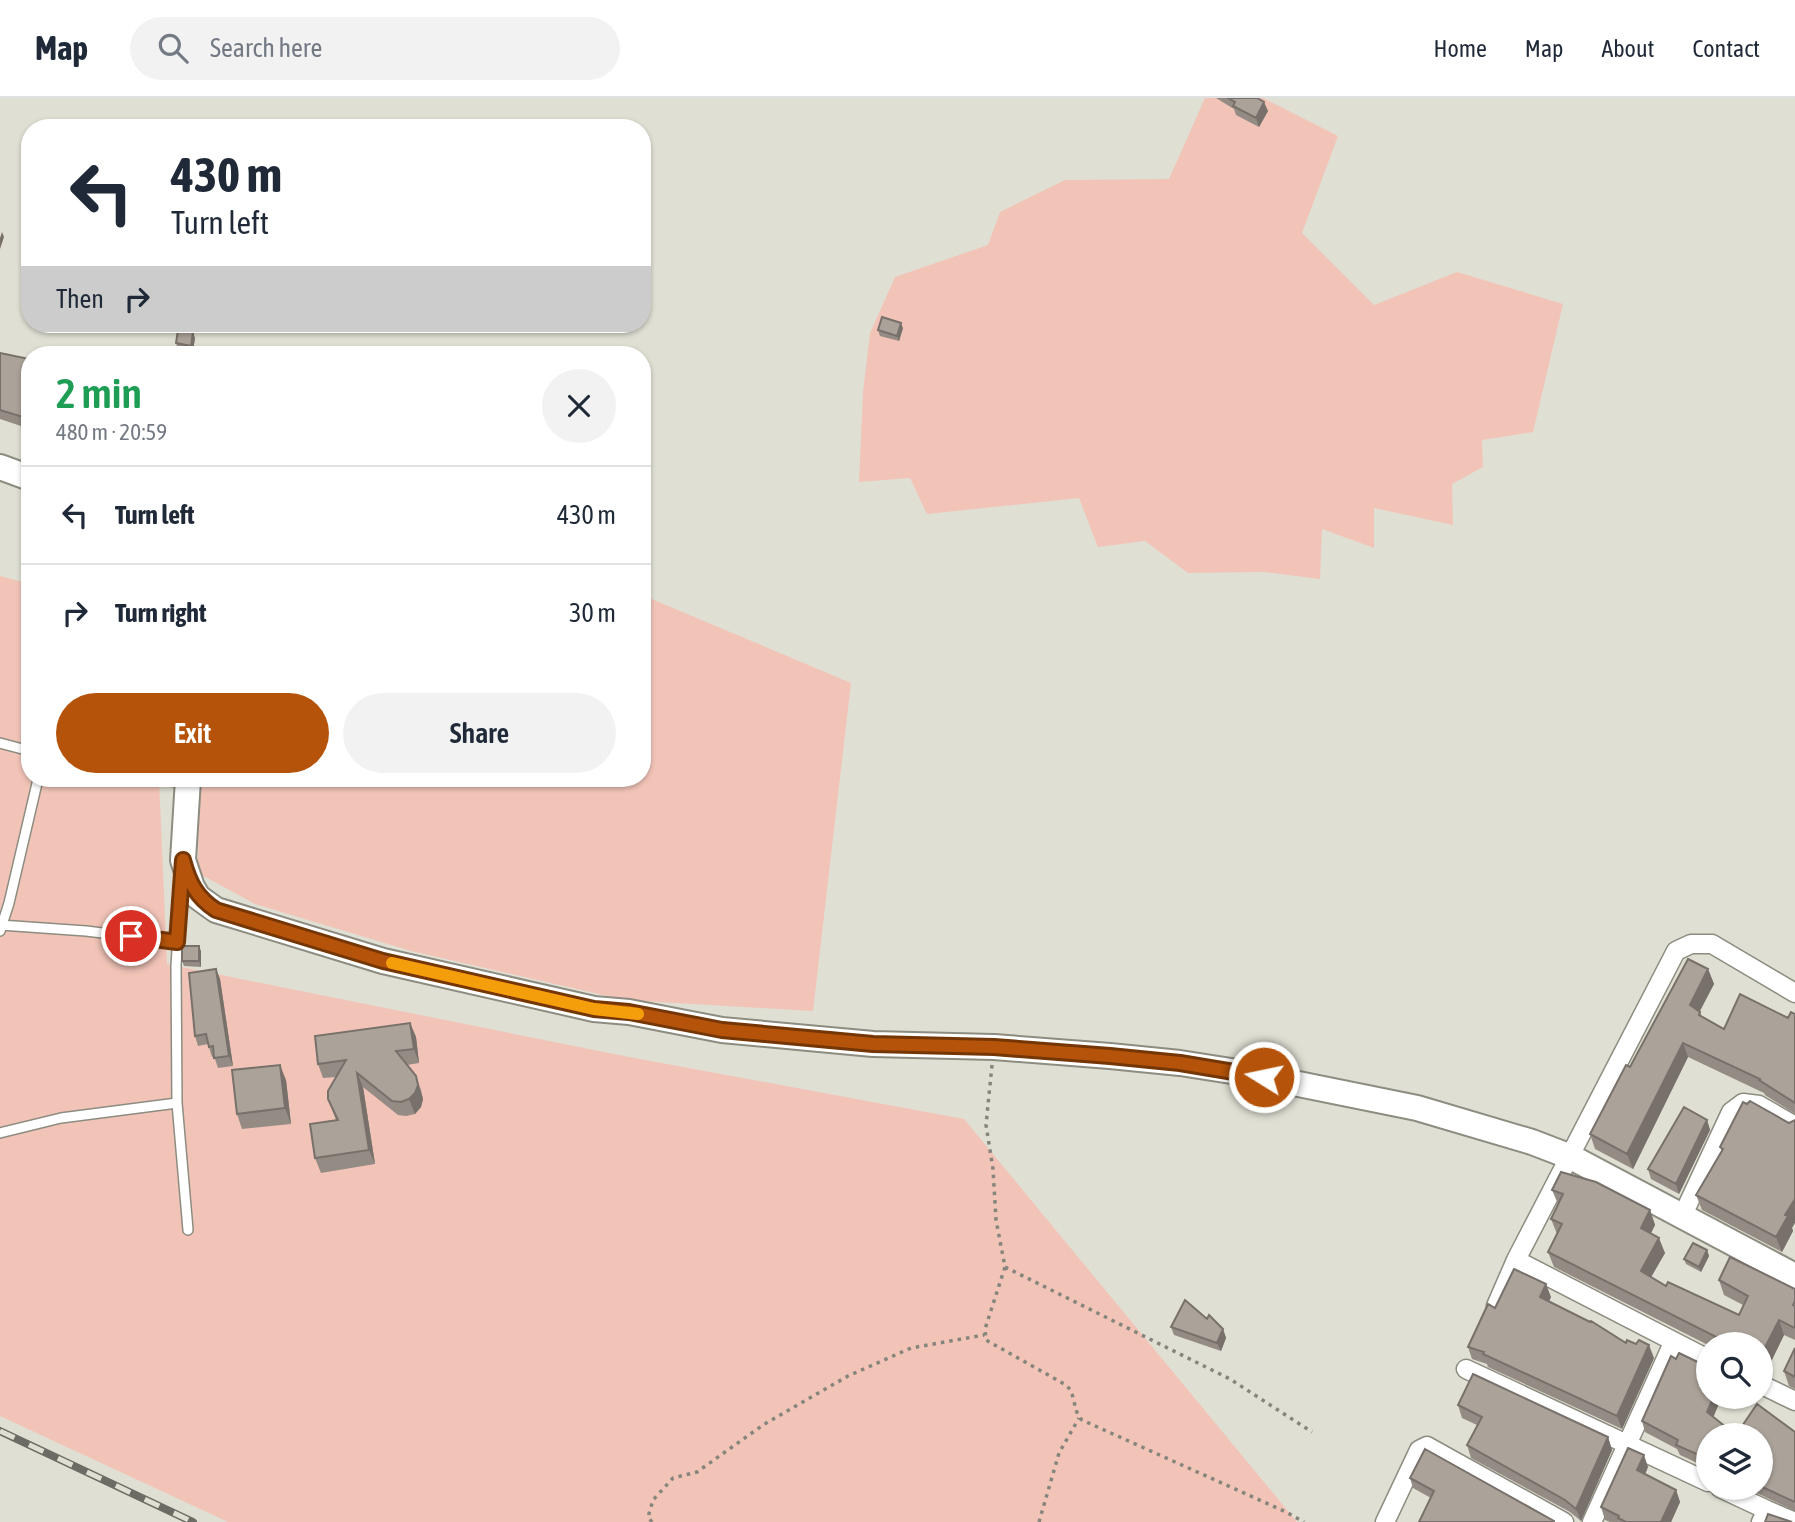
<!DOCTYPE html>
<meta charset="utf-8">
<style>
body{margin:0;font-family:"Asap Condensed",sans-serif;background:#f2f2f3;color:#1f2937;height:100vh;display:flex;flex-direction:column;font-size:26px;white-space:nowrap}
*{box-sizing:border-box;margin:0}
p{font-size:23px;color:#747a83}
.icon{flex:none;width:38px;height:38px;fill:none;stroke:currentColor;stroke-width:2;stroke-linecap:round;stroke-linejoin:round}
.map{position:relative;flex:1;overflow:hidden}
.drawer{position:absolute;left:21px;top:248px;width:630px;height:441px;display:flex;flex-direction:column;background:#fff;border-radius:28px;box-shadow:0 2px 5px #0004}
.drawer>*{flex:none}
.top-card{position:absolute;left:21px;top:21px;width:630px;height:214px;border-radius:28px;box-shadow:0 2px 5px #0004;background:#fff;color:#1f2937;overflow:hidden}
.buttons{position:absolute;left:1696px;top:1234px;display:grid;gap:14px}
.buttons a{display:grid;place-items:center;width:77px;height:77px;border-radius:50%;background:#fff;box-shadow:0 2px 5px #0004;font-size:35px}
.pin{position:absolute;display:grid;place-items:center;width:60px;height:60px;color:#fff;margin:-30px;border:4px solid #fff;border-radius:50%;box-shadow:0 2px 7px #0007}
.me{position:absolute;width:77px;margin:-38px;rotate:280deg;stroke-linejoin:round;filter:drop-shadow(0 0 5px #0008)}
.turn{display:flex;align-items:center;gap:24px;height:147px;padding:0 35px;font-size:32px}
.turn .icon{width:91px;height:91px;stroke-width:2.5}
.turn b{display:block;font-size:49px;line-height:60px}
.then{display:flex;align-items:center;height:66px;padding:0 35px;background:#0003;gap:14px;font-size:26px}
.round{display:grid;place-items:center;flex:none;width:74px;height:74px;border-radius:37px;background:#f2f2f3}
.head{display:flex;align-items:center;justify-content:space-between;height:119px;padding:0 35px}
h1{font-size:42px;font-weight:600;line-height:52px;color:#1e9e55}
.cta{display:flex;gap:14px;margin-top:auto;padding:14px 35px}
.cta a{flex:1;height:80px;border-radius:42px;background:#b45309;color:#fff;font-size:28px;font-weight:600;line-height:80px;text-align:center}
.cta a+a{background:#f2f2f3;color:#1f2937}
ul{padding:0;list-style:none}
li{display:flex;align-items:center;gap:21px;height:98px;padding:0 35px;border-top:2px solid #e0e1e3}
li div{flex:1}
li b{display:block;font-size:26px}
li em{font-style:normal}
header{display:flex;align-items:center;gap:42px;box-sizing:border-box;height:98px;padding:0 35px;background:#fff;border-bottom:2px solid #e0e1e3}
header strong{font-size:33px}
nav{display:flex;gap:38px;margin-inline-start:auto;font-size:24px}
.search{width:490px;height:63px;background:#f2f2f3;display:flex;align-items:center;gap:18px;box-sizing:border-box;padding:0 24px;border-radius:38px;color:#747a83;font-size:26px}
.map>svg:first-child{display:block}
.green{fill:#f2c4b8}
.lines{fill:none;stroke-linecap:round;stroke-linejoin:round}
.lane-casing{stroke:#8d8c81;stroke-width:12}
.street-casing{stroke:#8d8c81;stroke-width:21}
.secondary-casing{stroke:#8d8c81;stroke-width:28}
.path{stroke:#86857d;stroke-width:3.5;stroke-dasharray:3.5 5;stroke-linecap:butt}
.lane{stroke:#fff;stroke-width:9}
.street{stroke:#fff;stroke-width:18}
.secondary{stroke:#fff;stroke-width:24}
.rail-casing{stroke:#6c6b64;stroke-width:8}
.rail{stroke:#e0dfd3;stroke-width:5;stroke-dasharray:16;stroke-linecap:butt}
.wall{fill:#938b84}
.shaded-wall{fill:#78716b}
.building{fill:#aba299;stroke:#78716b;stroke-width:2}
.route-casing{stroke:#753606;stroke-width:18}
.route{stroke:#b45309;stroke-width:12}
.slow{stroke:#f59e0b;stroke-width:12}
</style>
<header>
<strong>Map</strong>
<div class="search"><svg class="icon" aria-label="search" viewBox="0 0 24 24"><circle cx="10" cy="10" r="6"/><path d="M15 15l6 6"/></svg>Search here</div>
<nav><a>Home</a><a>Map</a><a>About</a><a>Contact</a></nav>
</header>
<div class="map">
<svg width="1795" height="1424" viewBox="0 0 1795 1424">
<rect width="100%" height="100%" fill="#e0dfd3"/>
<path class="green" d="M1205 0H1263L1338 38 1302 135 1374 207 1457 174 1563 206 1533 334 1482 342 1483 369 1452 386 1453 427 1374 410V450L1322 431 1320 481 1263 474 1188 475 1145 443 1098 449 1079 400 927 416 910 380 859 384 863 294 870 235 895 179 988 147 1000 114 1065 82 1169 81Z
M0 478 30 486V681H159L167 866 624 958 964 1021 1297 1424H228L0 1318Z
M642 497 851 585 813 913 625 902 411 853 255 806 198 775 199 681H642Z"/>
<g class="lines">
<defs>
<path id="lane" d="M0 645 30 653
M161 681 186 686
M182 781 176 867 177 1005 188 1132
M0 827 86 833 177 844
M0 833 9 805 38 681
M0 1035 61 1020 177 1005"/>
<path id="street" d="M1682 1119 1731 1014 1743 1005 1759 1007 1795 1028
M1516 1162 1708 1261
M1496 1208 1516 1162 1676 853 1691 846H1712L1795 895
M1466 1271 1708 1384
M1760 1286 1795 1303
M1720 1390 1767 1412 1761 1424
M1767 1412 1795 1424
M1385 1424 1419 1352 1427 1348 1564 1424
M1592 1424 1673 1245"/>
<path id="secondary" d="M0 369 30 380
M188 681 183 762 192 789 198 799 216 812 383 863 594 911 629 914 722 932 873 946 994 949 1110 958 1180 965 1244 975 1417 1010 1532 1044 1571 1059 1795 1178"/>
</defs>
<use href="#lane" class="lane-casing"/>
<use href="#street" class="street-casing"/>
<use href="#secondary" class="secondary-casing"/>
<path class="path" d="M992 967 986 1027 993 1071 996 1122 1005 1169 985 1231 986 1242 1066 1287C1077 1297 1072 1313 1082 1322L1286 1414 1304 1424
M1005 1169 1230 1281 1312 1334
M652 1424 648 1419 653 1402 673 1380 697 1374 763 1327 848 1278 911 1250 984 1237
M1039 1424 1059 1355 1079 1320"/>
<use href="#lane" class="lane"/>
<use href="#street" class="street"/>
<use href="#secondary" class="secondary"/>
<defs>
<path id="rail" d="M0 1333 193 1424"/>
</defs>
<use href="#rail" class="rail-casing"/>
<use href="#rail" class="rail"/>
</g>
<path class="wall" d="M1216 0H1257L1268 13 1259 29 1236 17 1234 11Z
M903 230 899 243 880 238 878 232Z
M195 240 193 253 178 251 176 245Z
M0 255 30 263V287L28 298 29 303 27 330 0 321Z
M201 853V869L184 868 182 863Z
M216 871 220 881 233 968 218 970 214 958 212 959 208 946 198 948 195 938Z
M1708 871 1714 886 1700 913 1702 919 1724 931 1788 920 1795 916V1016L1765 997 1764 995 1688 959 1633 1071 1595 1051 1590 1036 1630 969Z
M410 925 416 939 419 965 407 967 416 978 421 992 423 1001 421 1009 415 1016 406 1018 398 1017 363 989 375 1066 321 1075 315 1060 336 1022 328 1001 337 979 323 980 318 966Z
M286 982 291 1026 242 1031 237 1016Z
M1707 1022 1710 1032 1679 1096 1651 1081 1648 1071Z
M1789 1025 1792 1130 1793 1133 1782 1154 1702 1112 1696 1097 1722 1054 1720 1049Z
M1552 1092 1650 1112 1655 1127 1651 1135 1665 1155 1651 1179 1666 1188 1739 1217 1743 1207 1724 1197 1719 1182 1795 1191V1242L1784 1237 1765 1276 1760 1274V1246L1708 1247 1554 1169 1548 1154 1557 1136 1551 1121 1558 1106Z
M1707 1152 1709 1158 1701 1174 1686 1166 1684 1161Z
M1551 1199 1549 1203 1654 1260 1622 1331 1488 1269 1487 1266 1472 1261 1468 1249 1495 1210Z
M1207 1221 1223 1231 1226 1240 1221 1253 1174 1237 1171 1229Z
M1795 1250V1291L1789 1288 1784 1273Z
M1708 1298H1722L1713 1319 1736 1337 1795 1334V1413L1746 1390H1760V1337H1708V1370L1680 1357 1677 1351 1645 1334 1642 1323Z
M1458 1307 1608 1339 1612 1352 1581 1423 1570 1414 1471 1360 1467 1347 1477 1327 1462 1320Z
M1648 1369 1645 1376 1676 1392 1680 1404 1671 1424H1610L1605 1422 1601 1409Z
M1410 1380 1555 1424 1431 1400 1413 1390Z"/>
<path class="shaded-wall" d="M1264 4 1268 13 1259 29 1256 20Z
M2 134 4 139 0 151V140Z
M901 225 903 230 899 243 897 238Z
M193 234 195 240 193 253 191 248Z
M29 261 30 287 28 298 29 303 27 330 23 319V291Z
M199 848 201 853V869L199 863Z
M216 871 220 881 233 968 229 958Z
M1708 871 1714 886 1695 922 1690 907Z
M410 925 416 939 419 965 414 951Z
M1683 945 1688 959 1633 1071 1627 1056Z
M280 967 286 982 291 1026 285 1010Z
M357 975 363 989 375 1066 369 1052Z
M416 978 423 1001 421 1009 415 1016 409 1001Z
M1707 1022 1710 1032 1679 1096 1676 1086Z
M1795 1101V1125L1792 1130 1793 1133 1782 1154 1776 1139 1785 1117Z
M1650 1112 1655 1127 1646 1145 1641 1130Z
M1659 1140 1665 1155 1646 1188 1641 1173Z
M1707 1152 1709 1158 1701 1174 1699 1169Z
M1546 1186 1551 1199 1545 1212 1540 1199Z
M1779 1222 1784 1237 1765 1276 1760 1264V1259Z
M1223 1231 1226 1240 1221 1253 1217 1245Z
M1649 1247 1654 1260 1622 1331 1617 1318Z
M1714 1298H1722L1711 1325 1707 1314Z
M1608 1339 1612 1352 1581 1423 1576 1411Z
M1644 1357 1648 1369 1642 1384 1637 1372Z
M1676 1392 1680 1404 1671 1424H1661Z"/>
<path class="building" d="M1228 0H1257L1264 4 1256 20 1233 8 1235 4Z
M882 219 901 225 897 238 878 232Z
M178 232 193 234 191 248 176 245Z
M98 254 107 257H97Z
M0 255 29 261 23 291 26 292 23 319 0 312Z
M182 848H199V863H182Z
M1688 861 1708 871 1690 907 1700 914 1699 917 1724 931 1740 896 1788 920 1791 914 1795 916V1005L1759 982 1760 981 1683 945 1627 1056 1590 1036 1626 967 1630 969Z
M216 871 229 958 214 960 213 948 209 949 206 936 195 938 189 875Z
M410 925 414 951 396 953 416 978 418 987 415 995 409 1001 401 1004 392 1003 357 975 369 1052 315 1060 310 1026 338 1022 328 1001V993L346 962 318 966 315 938Z
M280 967 285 1010 237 1016 232 972Z
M1750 1003 1789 1025 1795 1022V1101L1785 1117 1788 1118 1776 1139 1696 1097 1723 1051 1720 1049 1743 1004 1747 1006Z
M1684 1009 1707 1022 1676 1086 1648 1071Z
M1561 1074 1596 1084 1650 1112 1641 1130 1659 1140 1641 1173 1666 1188 1668 1184 1739 1217 1748 1198 1719 1182 1730 1159 1795 1191V1203L1793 1207 1795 1208V1230L1779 1222 1760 1259V1246H1730L1548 1154 1562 1126 1551 1121 1563 1096 1552 1092Z
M1693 1145 1707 1152 1699 1169 1684 1161Z
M1514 1171 1546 1186 1540 1199 1590 1224 1591 1223 1626 1245 1627 1242 1636 1246 1639 1242 1649 1247 1617 1318 1483 1256 1484 1254 1468 1249 1488 1206 1495 1210Z
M1185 1202 1207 1221 1209 1217 1223 1231 1217 1245 1171 1229Z
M1795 1250V1279L1784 1273Z
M1679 1255 1708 1269V1298H1714L1707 1314 1736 1337 1757 1306 1795 1334V1404L1760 1388V1337H1708V1361L1676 1347 1678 1342 1642 1323 1671 1258 1676 1261Z
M1473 1276 1608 1339 1576 1411 1565 1402 1467 1347 1482 1319 1458 1307Z
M1628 1350 1644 1357 1637 1372 1676 1392 1661 1424H1626L1618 1420 1619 1418 1601 1409Z
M1425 1351 1554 1423V1424H1419L1434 1393 1410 1380Z
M1768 1416 1792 1424H1765Z"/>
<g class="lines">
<defs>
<path id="route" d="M131 838 177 844 183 762C189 784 196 799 216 812L383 863 594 911 629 914 722 932 873 946 994 949 1110 958 1180 965 1264 979"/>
</defs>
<use href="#route" class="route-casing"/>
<use href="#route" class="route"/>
<path class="slow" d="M392 865 594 911 638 916"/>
</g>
</svg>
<div class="buttons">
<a><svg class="icon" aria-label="search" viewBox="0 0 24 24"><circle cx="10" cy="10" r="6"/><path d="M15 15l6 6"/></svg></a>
<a><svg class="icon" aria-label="layers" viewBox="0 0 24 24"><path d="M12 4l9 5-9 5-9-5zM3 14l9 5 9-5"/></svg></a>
</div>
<div class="pin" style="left:131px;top:838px;background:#d93025"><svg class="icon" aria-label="arrive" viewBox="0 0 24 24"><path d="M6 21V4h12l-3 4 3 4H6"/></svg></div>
<svg class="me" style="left:1264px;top:979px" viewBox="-20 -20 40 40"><circle r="17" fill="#b45309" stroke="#fff" stroke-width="3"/><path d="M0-11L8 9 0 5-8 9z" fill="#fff"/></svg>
<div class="top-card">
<div class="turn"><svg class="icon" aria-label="left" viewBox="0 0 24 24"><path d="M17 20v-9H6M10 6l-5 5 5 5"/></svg><div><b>430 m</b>Turn left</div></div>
<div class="then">Then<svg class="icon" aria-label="right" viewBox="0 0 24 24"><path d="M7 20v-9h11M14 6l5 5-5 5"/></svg></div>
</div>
<section class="drawer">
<div class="head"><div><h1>2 min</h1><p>480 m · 20:59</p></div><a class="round"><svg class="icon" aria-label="close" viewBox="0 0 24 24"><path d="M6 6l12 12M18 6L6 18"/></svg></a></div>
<ul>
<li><svg class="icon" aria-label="left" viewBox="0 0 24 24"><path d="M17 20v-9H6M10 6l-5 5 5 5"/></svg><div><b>Turn left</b></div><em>430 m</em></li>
<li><svg class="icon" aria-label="right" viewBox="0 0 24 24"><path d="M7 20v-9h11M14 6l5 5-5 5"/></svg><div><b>Turn right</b></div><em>30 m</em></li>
</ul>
<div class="cta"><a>Exit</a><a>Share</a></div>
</section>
</div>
